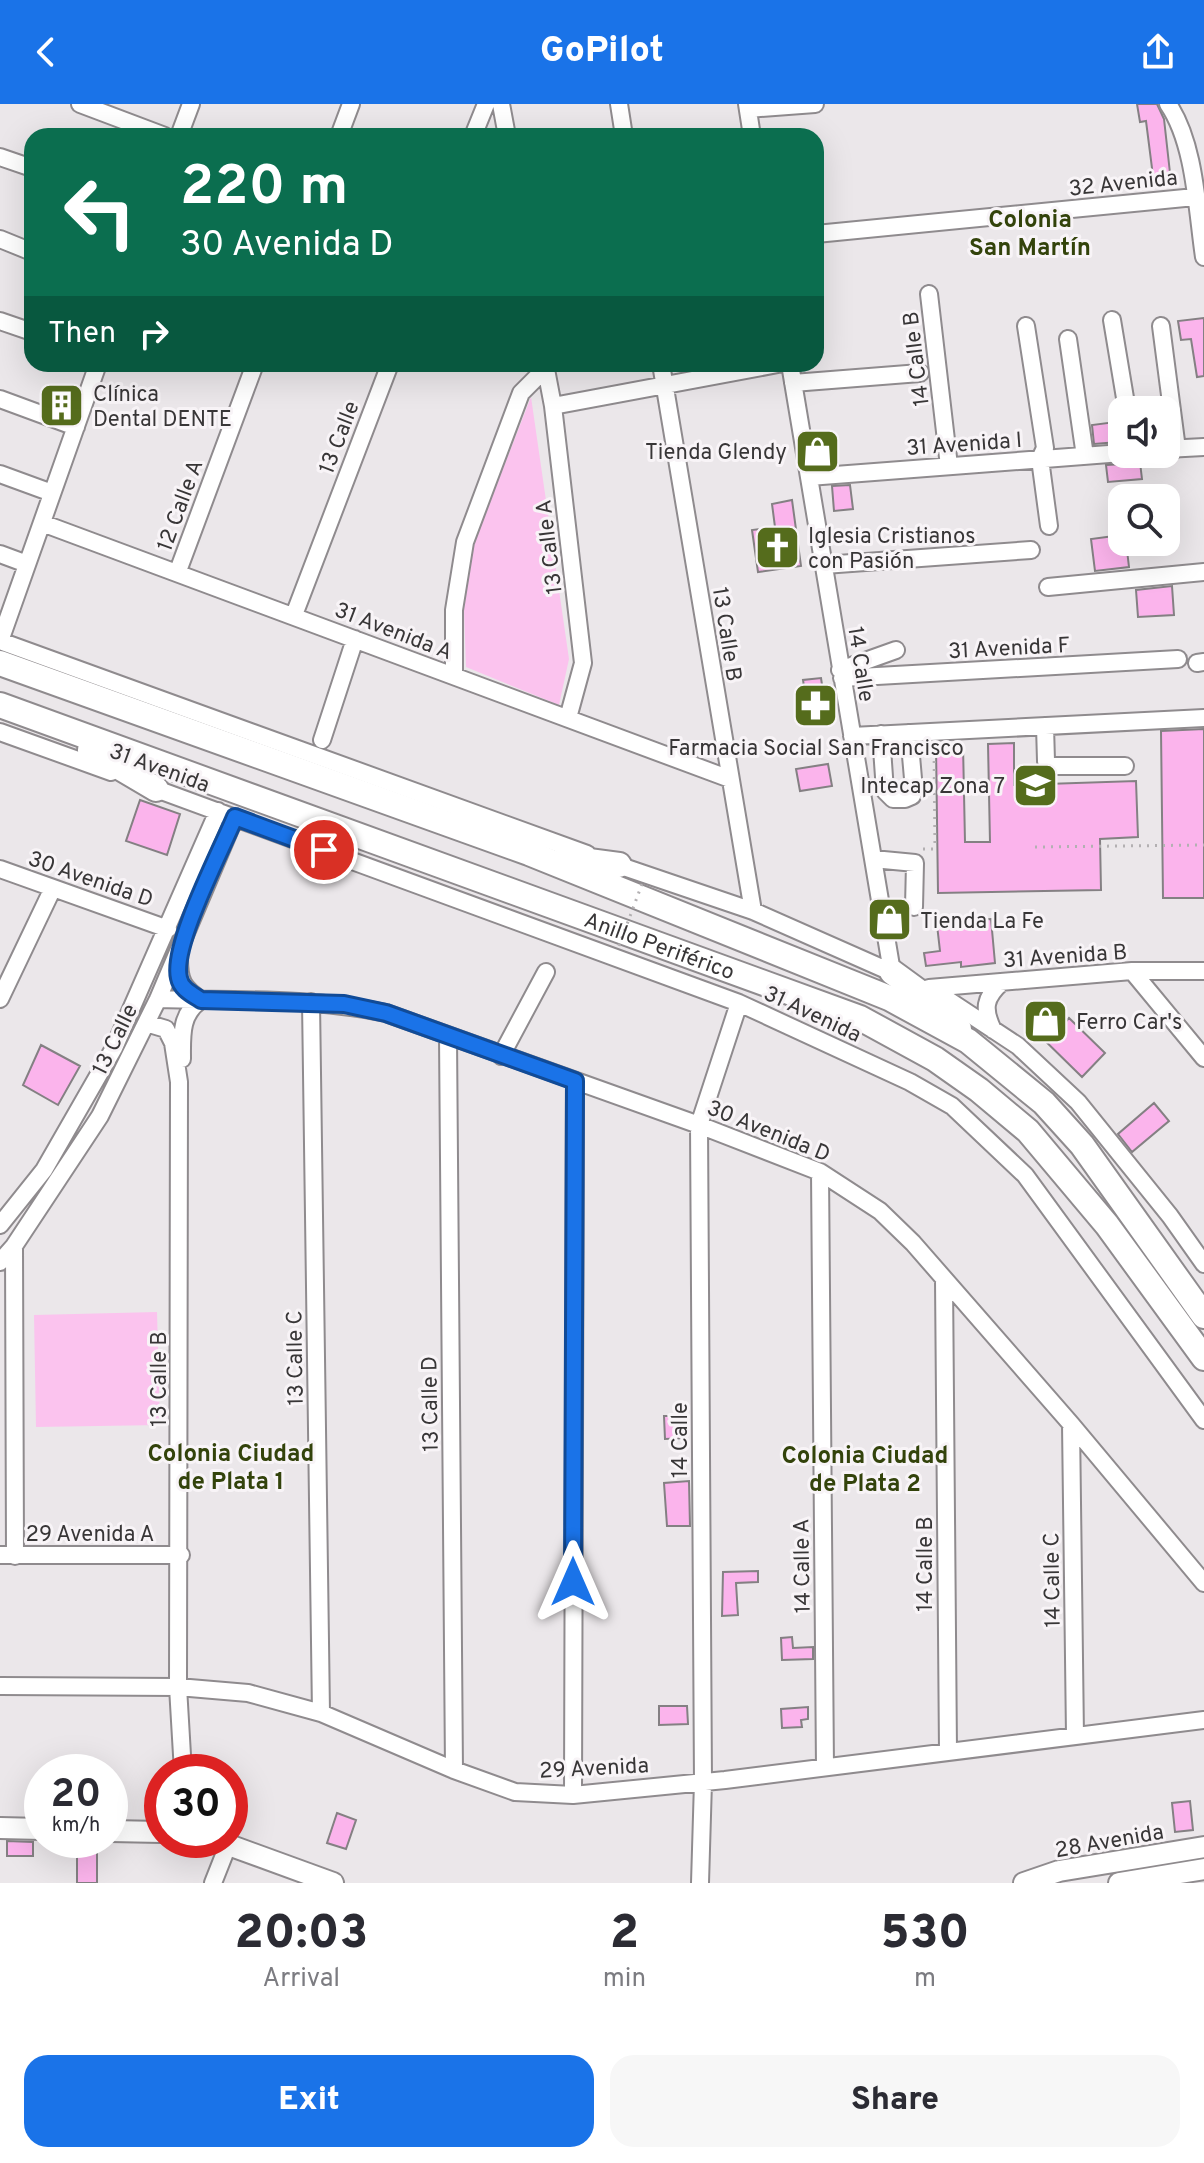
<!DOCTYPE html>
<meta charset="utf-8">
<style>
body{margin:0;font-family:Overpass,sans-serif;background:#f7f7f7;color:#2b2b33;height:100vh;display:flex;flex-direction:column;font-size:30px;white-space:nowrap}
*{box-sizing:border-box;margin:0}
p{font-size:26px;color:#7c7c81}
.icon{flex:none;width:44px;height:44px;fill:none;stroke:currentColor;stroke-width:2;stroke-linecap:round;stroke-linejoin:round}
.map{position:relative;height:1779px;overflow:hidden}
.sheet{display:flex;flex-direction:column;background:#fff;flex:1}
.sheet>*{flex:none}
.guide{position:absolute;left:24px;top:24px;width:800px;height:244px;border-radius:24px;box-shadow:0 8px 32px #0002;background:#0b6e4f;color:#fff;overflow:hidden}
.buttons{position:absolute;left:1108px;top:292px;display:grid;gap:16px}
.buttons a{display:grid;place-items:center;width:72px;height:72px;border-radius:16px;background:#fff;box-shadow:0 8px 32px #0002;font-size:40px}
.speed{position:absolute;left:24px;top:1650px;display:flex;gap:16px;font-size:40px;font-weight:700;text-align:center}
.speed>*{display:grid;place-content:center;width:104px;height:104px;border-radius:50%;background:#fff;box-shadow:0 8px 32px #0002;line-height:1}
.speed small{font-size:20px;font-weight:400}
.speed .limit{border:12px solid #d22;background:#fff;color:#111}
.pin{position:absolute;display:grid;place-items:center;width:68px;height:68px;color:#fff;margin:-34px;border:4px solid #fff;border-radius:50%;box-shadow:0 2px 8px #0007}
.me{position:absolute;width:88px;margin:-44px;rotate:0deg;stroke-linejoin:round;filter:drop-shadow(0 0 6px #0008)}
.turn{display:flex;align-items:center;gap:28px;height:168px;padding:0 24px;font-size:36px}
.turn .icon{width:104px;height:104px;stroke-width:2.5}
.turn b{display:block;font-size:56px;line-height:68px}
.then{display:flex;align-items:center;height:76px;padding:0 24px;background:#0003;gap:16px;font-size:30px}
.eta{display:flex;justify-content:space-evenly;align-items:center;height:136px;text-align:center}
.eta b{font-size:48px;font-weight:800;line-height:56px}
.primary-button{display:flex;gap:16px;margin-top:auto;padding:16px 24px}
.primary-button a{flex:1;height:92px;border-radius:24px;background:#1a73e8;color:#fff;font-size:32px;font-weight:800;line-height:92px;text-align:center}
.primary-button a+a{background:#f7f7f7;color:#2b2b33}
header{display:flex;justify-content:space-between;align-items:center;height:104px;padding:0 24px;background:#1a73e8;color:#fff;font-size:36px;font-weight:800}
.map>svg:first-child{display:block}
.green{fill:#fbc3ee}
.building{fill:#fbb4ec;stroke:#848083;stroke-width:2}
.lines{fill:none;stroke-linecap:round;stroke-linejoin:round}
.minor-casing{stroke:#8f8b8e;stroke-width:20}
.major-casing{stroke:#8f8b8e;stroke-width:24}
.highway-casing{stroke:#8f8b8e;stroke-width:28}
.path{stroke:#b3b0b2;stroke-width:3;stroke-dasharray:2 6;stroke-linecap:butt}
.minor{stroke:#fff;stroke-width:16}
.major{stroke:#fff;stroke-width:20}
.highway{stroke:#fff;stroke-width:24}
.path-bridge{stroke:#b3b0b2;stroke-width:3;stroke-dasharray:2 6;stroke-linecap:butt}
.route-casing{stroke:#114b97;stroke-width:20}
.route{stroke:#1a73e8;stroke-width:14}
.labels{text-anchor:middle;stroke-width:6;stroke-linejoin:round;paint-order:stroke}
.street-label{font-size:22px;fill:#383637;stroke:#f8f4f7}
.poi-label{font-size:22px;fill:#383637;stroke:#f8f4f7;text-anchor:start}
.neighbourhood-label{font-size:24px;font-weight:bold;fill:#33430b;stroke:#f8f4f7}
</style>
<header><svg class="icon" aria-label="back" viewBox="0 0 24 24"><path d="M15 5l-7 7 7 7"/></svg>GoPilot<svg class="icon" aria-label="share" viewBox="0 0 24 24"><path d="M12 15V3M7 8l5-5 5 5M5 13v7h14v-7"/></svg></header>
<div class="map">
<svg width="1204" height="1779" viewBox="0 0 1204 1779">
<rect width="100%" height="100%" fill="#ebe7ea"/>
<path class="green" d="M531 293 569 555 559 601 466 563 464 505 474 439Z
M157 1208 160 1321 36 1323 34 1211Z"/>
<path class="building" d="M1137 0H1157L1164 15 1171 78 1154 80 1146 17 1140 18Z
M1204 214V272L1197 273 1191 235 1181 236 1178 217Z
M53 287 74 295 69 309 48 301Z
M1115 318 1118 338 1094 340 1092 321Z
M1139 350 1142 375 1108 378 1106 361 1124 360 1129 358 1133 351Z
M850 381 853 405 834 407 832 382Z
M792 396 801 462 758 468 752 426 775 423 772 400Z
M1122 431V438H1126L1129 463 1095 467 1091 435Z
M1172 482 1174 511 1138 513 1136 486Z
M821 574 827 614 809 616 803 576Z
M1204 625V794H1163L1161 627Z
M1014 639V681L1136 677 1138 733 1100 735 1101 786 938 789 936 642 963 641 965 738H990L988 640Z
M828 660 832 682 800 687 796 665Z
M140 696 180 710 167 751 126 737Z
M991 815 995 859 961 863V858L926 862 924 849 940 847 937 821 946 820V817Z
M1045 909 1060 924 1069 914 1105 949 1082 973 1031 923Z
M41 941 80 962 58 1001 23 981Z
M1154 999 1169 1017 1132 1048 1118 1030Z
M664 1312H679V1322H685L686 1334 665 1335Z
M689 1377 690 1422H667L664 1379Z
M758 1467V1478L736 1479 738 1511 722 1512 723 1468Z
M792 1533 793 1544 813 1543V1555L782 1556 781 1534Z
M659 1602H687L688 1620 659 1621Z
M808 1603V1615L801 1616 802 1623 782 1624 781 1605Z
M1190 1697 1193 1726 1175 1728 1172 1699Z
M337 1709 356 1716 346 1745 327 1739Z
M7 1737 33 1738V1752H7Z
M77 1739H97V1779H77Z"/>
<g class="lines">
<defs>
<path id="minor" d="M80 0 165 32
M501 0 507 32
M619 0 624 32
M747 0 752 32
M1168 0C1195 39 1197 106 1204 153
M748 5 815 0
M179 32 191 0
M339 32 351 0
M473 32 486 0
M0 53 32 64
M816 130 1195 93
M0 135 32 148
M929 190 949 362
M1112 216 1127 306
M0 217 32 228
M1026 222 1045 344 1040 355 1049 422
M1161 222 1177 345
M1068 235 1085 352
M98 260 0 537 587 750
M545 260 553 302 583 559 568 614
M661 260 753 807
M790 260 892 868
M793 279 920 269
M0 295 76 323
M553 302 778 260
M1166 345 1204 343
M0 370 52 389
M809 373 1122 349
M42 419 730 675
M0 450 27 460
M824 461 1031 446
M178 467 255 260
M1048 483 1204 468
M294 511 390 260
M1197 559 1204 558
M840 566 896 546
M454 572V506L465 438 521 289 546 264
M842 574 1178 555
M1045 622 1046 657 1050 662H1125
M0 628 111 668
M881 630 885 687 893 695H905L912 692 914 686 909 629
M852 632 1204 614
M322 636 355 535
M148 682 739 899 910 978 952 1002 1025 1071 1204 1316
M873 755 915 759 914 803
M609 758 753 807 900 872
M0 765 168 825
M179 855C179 877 183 884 201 896 180 910 182 932 182 955
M1132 867 1204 954
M929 884 1132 867H1204
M939 890 1018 942 1078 998 1170 1112 1204 1160
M0 895 53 784
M158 895C234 897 311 893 386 909L699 1021 820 1068 880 1107 913 1139 1071 1320 1204 1479
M311 898 321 1609
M146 919 166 925 173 939 179 978 178 1583 183 1668
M993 926C983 905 984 894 1002 878
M448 933 454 1666
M501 952 546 868
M820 1068 825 1663
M0 1121 44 1066 114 944 218 707
M14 1142 15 1452
M0 1158 14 1142 100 1012 158 895 235 713
M944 1176 948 1647
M1071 1320 1075 1632
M0 1451H181
M0 1582 178 1583 248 1589 321 1609 454 1666 515 1688 573 1691 725 1676 1204 1616
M573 1691 575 977
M213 1779 228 1741
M700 1779 703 1678 699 1021 739 899"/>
<path id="major" d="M0 1724 42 1725
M110 1727 162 1728
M215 1736 333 1779
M1024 1779 1059 1767 1204 1743
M1119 1779 1204 1765"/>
<g id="highway">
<path d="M0 559 529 749 889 894 968 937 1044 999 1082 1041 1204 1212"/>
<path id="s1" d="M0 601 860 914 935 955 979 986 1028 1027 1107 1121 1204 1254"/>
<path d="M90 646 156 685"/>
<path d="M566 754 619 761"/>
<path d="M892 868 944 906 959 925"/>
</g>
</defs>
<use href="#minor" class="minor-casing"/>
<use href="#major" class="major-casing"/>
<use href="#highway" class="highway-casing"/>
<path class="path" d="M934 641 935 745
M1035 743 1204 741
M923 745H938"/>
<use href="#minor" class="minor"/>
<use href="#major" class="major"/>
<use href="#highway" class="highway"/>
<path class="path-bridge" d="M619 842 642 780"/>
</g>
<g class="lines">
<defs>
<path id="route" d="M324 746 235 713C221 747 171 842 179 874 181 885 192 890 201 896L344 900 386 909 575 977 573 1478"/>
</defs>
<use href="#route" class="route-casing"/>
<use href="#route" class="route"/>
</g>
<defs>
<symbol id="building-square" viewBox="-11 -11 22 22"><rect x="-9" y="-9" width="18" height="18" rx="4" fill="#556c1c" stroke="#f8f4f7"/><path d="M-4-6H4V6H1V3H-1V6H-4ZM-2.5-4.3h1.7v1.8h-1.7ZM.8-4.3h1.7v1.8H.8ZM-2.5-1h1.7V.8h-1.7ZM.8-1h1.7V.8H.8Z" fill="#fff"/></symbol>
<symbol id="shop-square" viewBox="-11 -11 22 22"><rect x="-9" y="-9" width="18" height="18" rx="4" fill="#556c1c" stroke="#f8f4f7"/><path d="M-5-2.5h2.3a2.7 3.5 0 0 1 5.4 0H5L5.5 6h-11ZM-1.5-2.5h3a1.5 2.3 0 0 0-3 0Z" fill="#fff"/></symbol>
<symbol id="church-square" viewBox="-11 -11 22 22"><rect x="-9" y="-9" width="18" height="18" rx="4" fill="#556c1c" stroke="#f8f4f7"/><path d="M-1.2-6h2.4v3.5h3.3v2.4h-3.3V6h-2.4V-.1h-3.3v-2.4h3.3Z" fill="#fff"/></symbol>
<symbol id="pharmacy-square" viewBox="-11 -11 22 22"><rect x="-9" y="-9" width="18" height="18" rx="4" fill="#556c1c" stroke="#f8f4f7"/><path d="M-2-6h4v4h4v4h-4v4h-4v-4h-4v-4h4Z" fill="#fff"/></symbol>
<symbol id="university-square" viewBox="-11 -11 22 22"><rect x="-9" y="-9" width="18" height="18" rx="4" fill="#556c1c" stroke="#f8f4f7"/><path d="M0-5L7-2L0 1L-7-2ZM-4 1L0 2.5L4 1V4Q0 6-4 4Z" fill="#fff"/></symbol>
</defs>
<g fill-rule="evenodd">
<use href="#building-square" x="36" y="276" width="51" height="51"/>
<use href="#shop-square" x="792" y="322" width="51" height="51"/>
<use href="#church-square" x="752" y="418" width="51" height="51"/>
<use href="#pharmacy-square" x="790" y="576" width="51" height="51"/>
<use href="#university-square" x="1010" y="656" width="51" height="51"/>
<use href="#shop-square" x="864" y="790" width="51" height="51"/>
<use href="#shop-square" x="1020" y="892" width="51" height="51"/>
</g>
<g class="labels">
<g class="street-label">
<text transform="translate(1123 78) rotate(-6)" y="8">32 Avenida</text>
<text transform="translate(915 255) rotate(-97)" y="8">14 Calle B</text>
<text transform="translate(338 333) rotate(-69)" y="8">13 Calle</text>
<text transform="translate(964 339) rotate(-4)" y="8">31 Avenida I</text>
<text transform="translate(179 401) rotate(-70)" y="8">12 Calle A</text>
<text transform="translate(548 443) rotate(-97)" y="8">13 Calle A</text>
<text transform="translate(394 526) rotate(21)" y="8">31 Avenida A</text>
<text transform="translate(728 530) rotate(81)" y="8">13 Calle B</text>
<text transform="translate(1009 543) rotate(-3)" y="8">31 Avenida F</text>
<text transform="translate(862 560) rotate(81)" y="8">14 Calle</text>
<text transform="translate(160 663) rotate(20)" y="8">31 Avenida</text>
<text transform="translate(91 774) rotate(19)" y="8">30 Avenida D</text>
<text dy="8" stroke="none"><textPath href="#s1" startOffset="702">Anillo Periférico</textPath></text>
<text transform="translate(1065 851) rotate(-4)" y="8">31 Avenida B</text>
<text transform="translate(813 909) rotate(25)" y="8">31 Avenida</text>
<text transform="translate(114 935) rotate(-64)" y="8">13 Calle</text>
<text transform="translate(769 1026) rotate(22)" y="8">30 Avenida D</text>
<text transform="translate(294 1254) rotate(-91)" y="8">13 Calle C</text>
<text transform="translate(158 1275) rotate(-90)" y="8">13 Calle B</text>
<text transform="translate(429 1300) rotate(-91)" y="8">13 Calle D</text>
<text transform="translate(679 1336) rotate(-90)" y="8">14 Calle</text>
<text x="90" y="1437">29 Avenida A</text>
<text transform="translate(924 1460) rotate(-90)" y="8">14 Calle B</text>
<text transform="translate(801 1462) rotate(-91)" y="8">14 Calle A</text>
<text transform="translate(1051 1476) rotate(-91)" y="8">14 Calle C</text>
<text transform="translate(594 1663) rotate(-3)" y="8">29 Avenida</text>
<text transform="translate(1109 1736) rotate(-10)" y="8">28 Avenida</text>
</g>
<g class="poi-label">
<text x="93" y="297">Clínica<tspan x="93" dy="25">Dental DENTE</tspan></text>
<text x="787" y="355" text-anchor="end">Tienda Glendy</text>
<text x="808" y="439">Iglesia Cristianos<tspan x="808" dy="25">con Pasión</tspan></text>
<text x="816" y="651" text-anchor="middle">Farmacia Social San Francisco</text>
<text x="1005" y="689" text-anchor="end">Intecap Zona 7</text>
<text x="920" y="824">Tienda La Fe</text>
<text x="1076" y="925">Ferro Car's</text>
</g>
<g class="neighbourhood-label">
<text x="1030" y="123">Colonia<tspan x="1030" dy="28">San Martín</tspan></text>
<text x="231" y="1357">Colonia Ciudad<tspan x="231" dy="28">de Plata 1</tspan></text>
<text x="865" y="1359">Colonia Ciudad<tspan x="865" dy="28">de Plata 2</tspan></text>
</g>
</g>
</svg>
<div class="buttons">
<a><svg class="icon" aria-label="sound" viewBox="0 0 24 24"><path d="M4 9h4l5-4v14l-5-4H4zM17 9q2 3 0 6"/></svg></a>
<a><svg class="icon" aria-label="search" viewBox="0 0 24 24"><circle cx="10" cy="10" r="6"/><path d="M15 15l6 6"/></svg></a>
</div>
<div class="speed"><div>20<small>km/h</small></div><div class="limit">30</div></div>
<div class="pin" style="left:324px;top:746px;background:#d93025"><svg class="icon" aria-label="arrive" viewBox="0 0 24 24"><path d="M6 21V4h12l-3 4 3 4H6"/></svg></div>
<svg class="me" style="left:573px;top:1478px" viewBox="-20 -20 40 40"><path d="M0-17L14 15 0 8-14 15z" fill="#1a73e8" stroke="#fff" stroke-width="4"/></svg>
<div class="guide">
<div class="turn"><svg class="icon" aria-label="left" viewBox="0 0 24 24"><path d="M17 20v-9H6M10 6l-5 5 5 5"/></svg><div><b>220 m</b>30 Avenida D</div></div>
<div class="then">Then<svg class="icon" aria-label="right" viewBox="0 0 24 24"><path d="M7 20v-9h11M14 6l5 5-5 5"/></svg></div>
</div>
</div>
<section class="sheet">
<div class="eta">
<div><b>20:03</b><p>Arrival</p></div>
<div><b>2</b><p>min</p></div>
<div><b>530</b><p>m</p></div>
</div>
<div class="primary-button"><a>Exit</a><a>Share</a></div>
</section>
